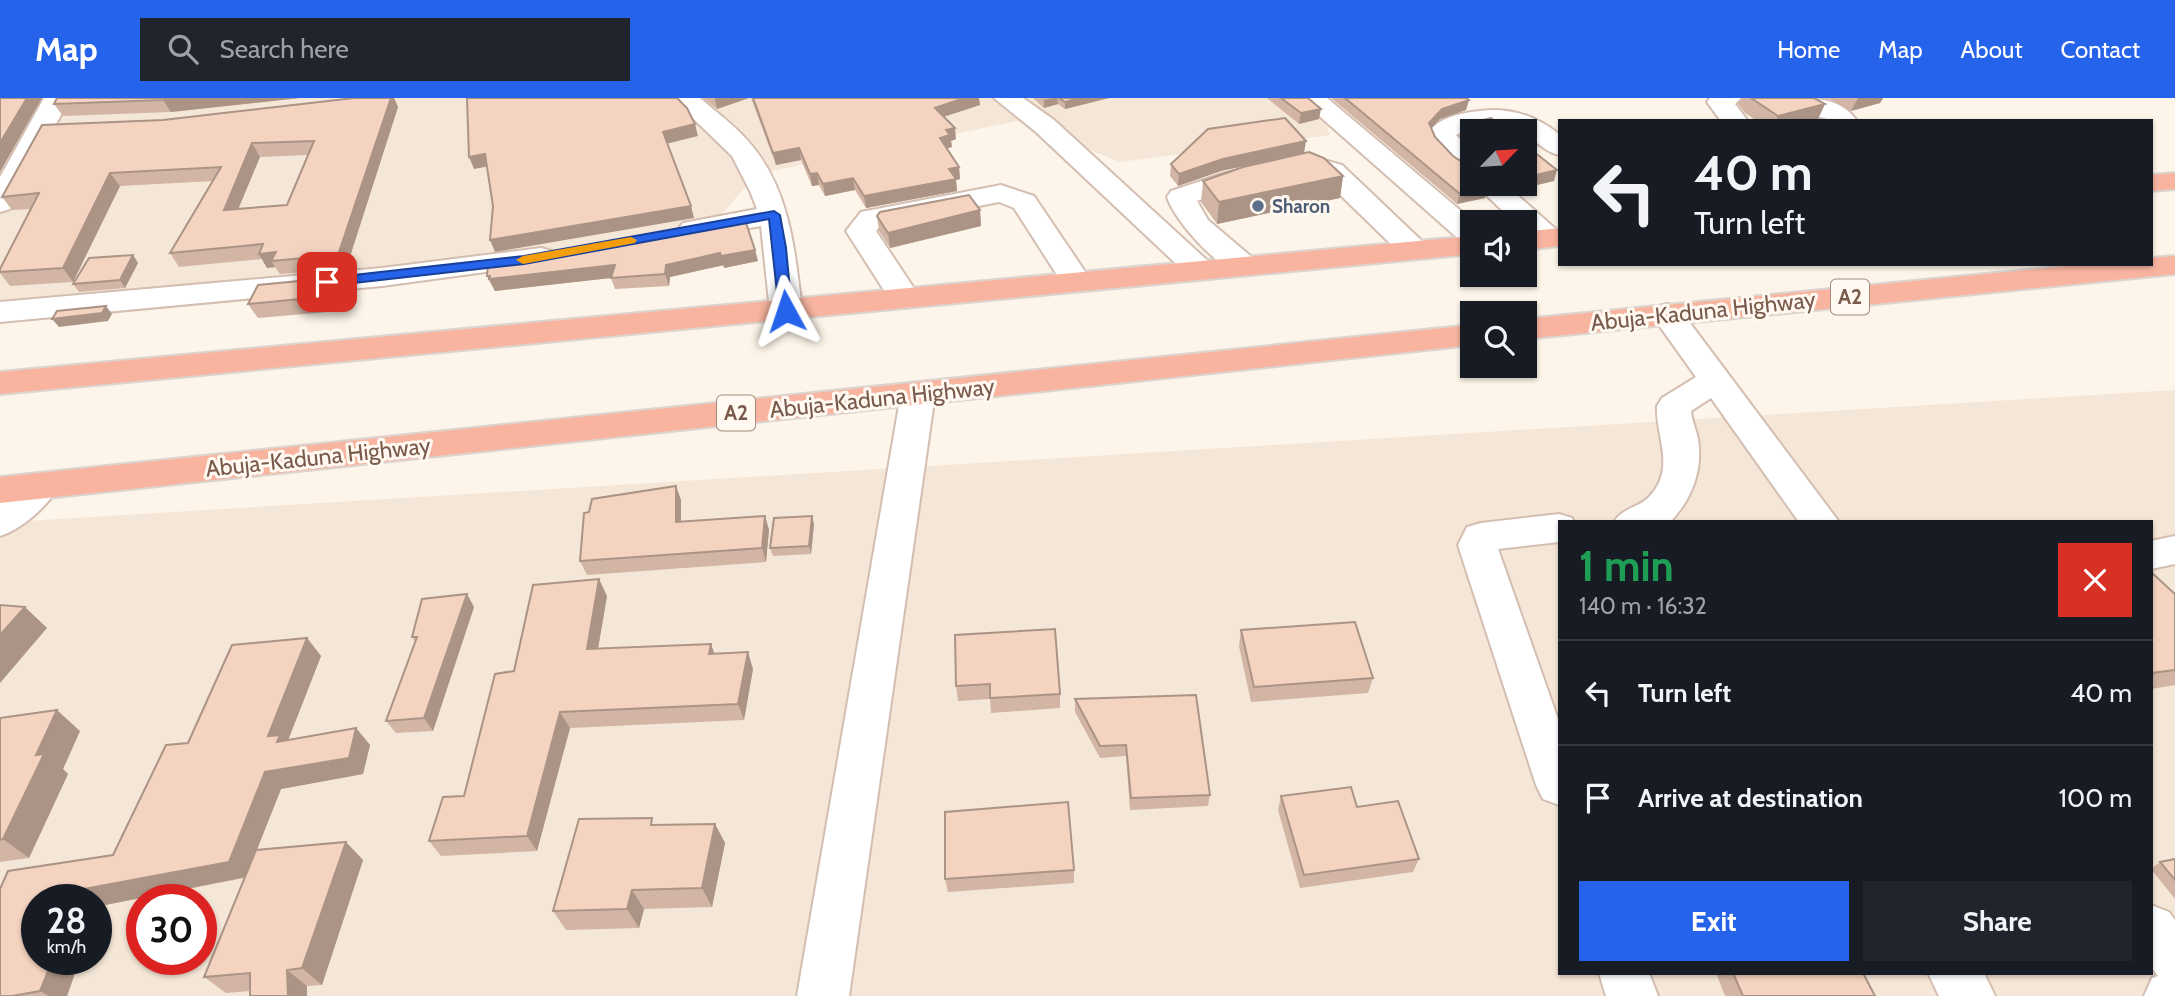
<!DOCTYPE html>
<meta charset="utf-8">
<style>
body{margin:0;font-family:Cabin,sans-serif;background:#20242c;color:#f1f3f6;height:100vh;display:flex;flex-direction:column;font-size:26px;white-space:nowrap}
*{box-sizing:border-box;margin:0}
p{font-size:23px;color:#9ea1a6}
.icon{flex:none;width:38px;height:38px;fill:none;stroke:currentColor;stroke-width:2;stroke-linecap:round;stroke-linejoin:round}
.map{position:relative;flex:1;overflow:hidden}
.details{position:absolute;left:1558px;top:422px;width:595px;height:455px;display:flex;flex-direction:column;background:#171b24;border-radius:0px;box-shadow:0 2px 5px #0004}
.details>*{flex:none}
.guide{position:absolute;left:1558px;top:21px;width:595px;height:147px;border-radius:0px;box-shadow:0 2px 5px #0004;background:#171b24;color:#f1f3f6;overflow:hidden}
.needle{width:46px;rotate:65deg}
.fabs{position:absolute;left:1460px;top:21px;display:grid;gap:14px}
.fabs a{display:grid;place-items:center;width:77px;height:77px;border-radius:0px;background:#171b24;box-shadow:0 2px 5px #0004;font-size:35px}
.speed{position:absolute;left:21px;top:786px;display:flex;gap:14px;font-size:35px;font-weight:700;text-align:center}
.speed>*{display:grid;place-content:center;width:91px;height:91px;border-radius:50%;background:#171b24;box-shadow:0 2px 5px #0004;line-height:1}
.speed small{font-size:18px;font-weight:400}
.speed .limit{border:10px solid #d22;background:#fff;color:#111}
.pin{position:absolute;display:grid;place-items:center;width:60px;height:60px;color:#fff;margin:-30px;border-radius:14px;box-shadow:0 4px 10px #0006}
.me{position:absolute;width:77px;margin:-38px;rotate:355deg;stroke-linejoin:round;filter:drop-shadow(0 0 5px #0008)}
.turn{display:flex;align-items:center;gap:24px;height:147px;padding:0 21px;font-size:32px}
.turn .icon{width:91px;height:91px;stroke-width:2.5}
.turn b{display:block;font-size:49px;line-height:60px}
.round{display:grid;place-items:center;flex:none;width:74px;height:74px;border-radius:0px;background:#20242c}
.summary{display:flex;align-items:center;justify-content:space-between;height:119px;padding:0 21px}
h1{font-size:42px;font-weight:700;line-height:52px;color:#1e9e55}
.primary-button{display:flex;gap:14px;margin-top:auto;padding:14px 21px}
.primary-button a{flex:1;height:80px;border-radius:0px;background:#2563eb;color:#fff;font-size:28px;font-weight:700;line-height:80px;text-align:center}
.primary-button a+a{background:#20242c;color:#f1f3f6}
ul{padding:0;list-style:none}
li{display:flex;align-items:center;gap:21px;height:105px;padding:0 21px;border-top:2px solid #363941}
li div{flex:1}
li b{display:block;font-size:26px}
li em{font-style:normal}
header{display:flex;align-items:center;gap:42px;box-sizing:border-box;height:98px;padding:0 35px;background:#2563eb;color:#fff}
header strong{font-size:33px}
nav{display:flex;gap:38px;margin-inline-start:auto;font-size:24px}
.search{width:490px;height:63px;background:#20242c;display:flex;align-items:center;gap:18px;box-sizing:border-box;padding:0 24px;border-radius:0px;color:#9ea1a6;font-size:26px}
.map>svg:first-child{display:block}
.residential{fill:#f5e7d7;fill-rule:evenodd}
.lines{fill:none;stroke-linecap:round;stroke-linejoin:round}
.minor-casing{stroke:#d3beb1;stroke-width:4}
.highway-casing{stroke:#dcd4d0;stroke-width:4}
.minor{fill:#fff;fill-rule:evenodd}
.highway{fill:#f8b49f;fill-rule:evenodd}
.wall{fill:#d2b5a5;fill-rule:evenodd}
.shaded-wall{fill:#ab9486}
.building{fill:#f4d3c0;stroke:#ab9486;stroke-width:2;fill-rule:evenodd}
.route{fill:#2563eb;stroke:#184099;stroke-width:2}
.slow{fill:#f59e0b}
.service-dot{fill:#5c6f8a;stroke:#fff9f1;stroke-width:2.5}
.labels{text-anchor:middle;stroke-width:6;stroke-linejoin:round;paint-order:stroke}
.far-service-label{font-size:19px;font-weight:bold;fill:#4e5e75;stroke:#fff9f1;text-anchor:start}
.shield{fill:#fff9f1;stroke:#a18a7d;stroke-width:2}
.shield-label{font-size:21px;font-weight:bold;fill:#795a4b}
.street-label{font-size:23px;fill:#795a4b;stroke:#fff9f1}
</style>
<header>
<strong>Map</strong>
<div class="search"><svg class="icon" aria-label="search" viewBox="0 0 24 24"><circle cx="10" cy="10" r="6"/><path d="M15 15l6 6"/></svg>Search here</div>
<nav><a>Home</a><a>Map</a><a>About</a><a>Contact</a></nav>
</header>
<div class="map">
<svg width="2175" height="898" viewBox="0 0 2175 898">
<rect width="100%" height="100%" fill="#fdf5e9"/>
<path class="residential" d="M0 0H1316L1330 37 1120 64 1017 23 757 76 704 136 0 217Z
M2175 292V898H0V433L10 424ZM1559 424H2151V875H1559ZM37 802H96V861H37ZM142 802H201V861H142Z"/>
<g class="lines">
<defs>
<path id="minor" d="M44 0H70L14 105 10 111 0 114V79Z
M672 0H700C716 14 734 27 748 43 790 90 795 153 802 213L797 220 786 223 775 220 770 213 761 128 693 140 683 137 678 131 683 125 757 111 750 93 732 58Z
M994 0H1023L1054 22 1210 165 1214 171 1210 177 1199 180 1188 177 1036 34Z
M1299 0H1327L1474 124 1472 147 1462 144Z
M1710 0H1741L1735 6 1748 23H1721L1707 4Z
M1794 0C1818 0 1842 1 1857 23 1833 23 1809 22 1794 0Z
M1492 12C1518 12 1538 20 1559 36V57C1544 54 1533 40 1522 33 1503 22 1475 27 1456 37L1472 54V78C1455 74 1433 51 1429 34 1440 17 1472 13 1492 12Z
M1306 57 1342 67 1425 146 1429 152 1425 158 1414 161 1403 158 1322 79 1306 73 1240 88 1197 103 1208 122 1261 167 1257 173C1256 174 1247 176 1246 176 1221 176 1174 122 1167 99L1171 93 1222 76Z
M1475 86H1505L1559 134V146C1543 150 1536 144 1524 133V124H1514Z
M1001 87 1034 98 1092 184 1088 191 1077 193 1066 191 1014 110 999 104 881 127 876 133 921 201 916 208 905 210 894 208 846 133 861 114Z
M541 150 552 153 556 159 552 165 382 188 0 224V204L382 170Z
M1667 206 1678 209 1839 424H1799L1711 300 1691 313C1692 323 1696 331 1698 341 1703 372 1692 401 1670 424H1614C1622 410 1638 410 1649 399 1677 370 1655 337 1657 308L1662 300 1696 279 1651 216 1656 209Z
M918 285 930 288 935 296 849 898H797L901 296 906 288Z
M41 375 54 379 59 388C48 408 22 431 0 438V403L28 379Z
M1559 416 1572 420 1574 424H1559V444L1498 451 1559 624V707L1543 701 1536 687 1458 447 1467 429 1481 425Z
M2175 438V466L2151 471V443Z
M2151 807 2169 814 2175 822V898H2144L2152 880 2158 878 2151 869Z
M1599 875H1649L1658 898H1606Z
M1928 875H1984L1995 898H1939Z"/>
<path id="highway" d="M2175 75V91L2151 93V77Z
M1559 130V148L1524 152V134Z
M1472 138V156L0 296V274Z
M2175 158V176L1524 241V221L2089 166H2151V160Z
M1472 227V247L0 405V379Z"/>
</defs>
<use href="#minor" class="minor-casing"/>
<use href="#highway" class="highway-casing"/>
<use href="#minor" class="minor"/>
<use href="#highway" class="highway"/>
</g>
<path class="wall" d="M57 0H300L171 14 63 18 54 6Z
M354 0H394L398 9 346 171 280 176 275 169 267 170 262 161 179 169 170 155 213 83 120 88 73 184 10 188 0 175V171L31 111 12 112 2 99 163 22ZM308 57 287 107 238 111 260 59Z
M703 0H749L717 11Z
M751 0H979L980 7 944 19 956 41 951 43 952 49 947 50 959 69 960 81 956 82 957 93 866 110 855 92 825 98 819 87 812 88 801 62 776 67Z
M1033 0H1109L1065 11 1058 6 1044 10Z
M1267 0H1308L1319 21 1299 26Z
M1331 0H1466L1469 2 1466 12 1440 21 1431 30 1435 39 1485 100 1457 106Z
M1741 0H1814L1825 6 1818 21 1811 23H1757L1745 15 1738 6Z
M1822 0H1883L1880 5 1851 13 1830 1Z
M1463 27 1472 33V51L1460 38Z
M1304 55 1221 73 1178 88 1170 78 1171 66Z
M1343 78 1340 100 1217 126 1201 104 1203 83Z
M1554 83 1516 92 1508 86H1524Z
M980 112 981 128 890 150 879 133 877 118Z
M755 152 758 163 724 170V167L670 179 669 188 615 191 611 180 495 193 487 178Z
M133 157 138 165 125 190 79 194 73 186Z
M258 187 339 195 335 210H330L328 214 258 220 248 206Z
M676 388 681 402V424L765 418 769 432 766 464 587 477 580 463 589 414Z
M814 426 811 456 773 458 770 450Z
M2151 474 2175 496V587L2151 591Z
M467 496 474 509 433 633 396 635 386 623 415 544 412 539Z
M607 498 598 551 711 546 714 556 753 571 744 622 570 630 537 753 441 758 429 743 464 698 514 573Z
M1241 532 1373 580 1368 595 1251 604 1239 548Z
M955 537 1060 596V610L991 615 990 601 958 603 956 588Z
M307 540 321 558 288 642 356 630 370 647 363 676 281 691 257 751 363 762 322 887 307 888V898H250V893L226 895 204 879 244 780 100 808 96 818V802L37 861H80L67 898H0L113 757 188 645Z
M1075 601 1210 697 1208 708 1130 712 1126 658 1100 660 1075 614Z
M0 620 80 633 63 671 68 676 29 760 0 764Z
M1281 698 1357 709 1419 761 1413 774 1300 790 1278 712Z
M715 726 725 745 712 809 644 811 639 830 566 832 553 813 656 727Z
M2175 761V801L2151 771 2160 764Z
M1074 772V785L948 794 945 781Z
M1716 875H1863L1875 898H1725Z"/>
<path class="shaded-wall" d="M27 0H42L0 74V45Z
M182 0H300L171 14 163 2Z
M391 0H394L398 9 346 171 338 157Z
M715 0H749L717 11Z
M964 0H979L980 7 936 21 935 10Z
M1052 0H1057L1058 6 1044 10V2Z
M1079 0H1109L1065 11V4Z
M1858 0H1883L1880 5 1851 13Z
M1469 2 1466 12 1440 21 1427 35 1429 25 1442 11Z
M1825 6 1818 21 1811 23H1776L1778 18Z
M1321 11 1319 21 1299 26 1301 15Z
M695 26 698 38 666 46 663 34Z
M955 30 956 41 951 43 952 49 941 52 940 40 946 32Z
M1306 43 1304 55 1221 73 1178 88 1179 76 1223 61Z
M252 45 260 59 232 126 224 112Z
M799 50 801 62 776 67 773 55Z
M485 56 490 68 474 71 469 59Z
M959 69 960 81 956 82 957 93 866 110 864 98 949 71Z
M1557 72 1554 83 1516 92 1518 86H1524V80Z
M110 75 120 88 73 184 63 170Z
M817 75 819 87 812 88 810 76Z
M1343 78 1340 100 1217 126 1219 104Z
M853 80 855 92 825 98 823 86Z
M1488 89 1485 100 1457 106 1460 96Z
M691 108 694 120 495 154 490 142Z
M980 112 981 128 890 150 888 135Z
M755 152 758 163 724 170 721 158Z
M276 154 271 163 275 169 267 170 259 156Z
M720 155 724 167 670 179 669 188 665 176 666 167Z
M133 157 138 165 125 190 120 182Z
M615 167 619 179 495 193 487 178Z
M331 180 339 195 335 210 327 195Z
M322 195 330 210 328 214 320 199Z
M106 208 112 216 108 223 59 229 52 221Z
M676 388 681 402V438L676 424Z
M765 418 769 432 766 464 762 450Z
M812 418 814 426 811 456 809 448Z
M599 481 607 498 595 568 587 551Z
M467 496 474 509 433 633 424 620Z
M25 509 47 530 0 585V537Z
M307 540 321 558 287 645 295 654 268 638Z
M711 546 717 563 709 556Z
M748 554 753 571 744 622 738 606Z
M57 612 80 633 63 671 68 676 29 760 3 741 36 657Z
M560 614 570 630 537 753 527 738Z
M356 630 370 647 363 676 281 691 246 779 100 808 96 818V802H75L79 792 265 674Z
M715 726 725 745 712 809 702 790Z
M346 744 363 762 322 887 302 870Z
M632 792 644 811 639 830 627 811Z
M53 861H80L67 898H49L40 893Z
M287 872 307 888V898H288Z"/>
<path class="building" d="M0 0H27L0 45Z
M57 0H182L163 2 54 6Z
M354 0H391L338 157 271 163 276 154 259 156 263 146 170 155 221 69 110 75 63 170 0 174V171L39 95 2 99 42 27 163 22ZM314 43 287 107 224 112 252 45Z
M467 0H677L687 10 695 26 663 34 691 108 490 142 493 108 485 56 469 59Z
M753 0H964L935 10 955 30 946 32 950 37 940 40 959 69 949 71 956 81 864 98 853 80 823 86 817 75 810 76 799 50 773 55Z
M1059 0H1079L1065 4Z
M1281 0H1308L1321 11 1301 15Z
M1345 0H1466L1469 2 1442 11 1429 25 1435 39 1453 58 1467 67 1472 69V86H1485L1488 89 1460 96Z
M1751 0H1814L1825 6 1778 18Z
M1285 20 1306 43 1223 61 1179 76 1171 66 1208 31Z
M1491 20 1508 33H1472V37L1463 27Z
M1524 46 1557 72 1524 80Z
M1309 54 1324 60 1343 78 1219 104 1203 83 1243 69Z
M969 97 980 112 888 135 877 118 880 114Z
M745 122 755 152 721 158 720 155 666 167 665 176 611 180 615 167 489 181 490 178H487L488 166Z
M133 157 120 182 73 186 89 160Z
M331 180 327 195H322L320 199 248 206 258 187Z
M106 208 102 215 52 221 57 213Z
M676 388V424L765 418 762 450 580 463 584 415 589 414 592 401Z
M812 418 809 448 770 450 774 420Z
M2151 474 2175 496V572L2151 575Z
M599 481 587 551 711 546 709 556 748 554 738 606 560 614 527 738 429 743 443 699 464 698 495 576 514 573 533 487Z
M467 496 424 620 386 623 417 539H412L422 501Z
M0 507 25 509 0 537Z
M1355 524 1373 580 1254 589 1241 532Z
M1055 531 1060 596 990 600V586L956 588 955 537Z
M307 540 268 638 280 637 277 644 356 630 349 660 265 674 229 764 79 792 75 802H37V861H53L40 893 12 898H0V791L8 773 113 757 166 647 188 645 232 547Z
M1196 597 1210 697 1131 700 1126 647 1100 648 1075 601Z
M57 612 36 657 44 656 3 741 0 742V620Z
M1351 689 1357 709 1398 703 1419 761 1304 777 1281 698Z
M1068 704 1074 772 945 781V714Z
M652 720 651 727 715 726 702 790 632 792 627 811 553 813 579 721Z
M346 744 302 870 287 872 288 898H250V875L204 879 256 752Z
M2175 761V782L2160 764Z
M1733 875H1863L1875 898H1743Z"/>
<path class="route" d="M774 113 780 117 786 150 792 213 786 217 779 213 769 121 524 166 327 188 321 184 327 180 524 158Z"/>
<path class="slow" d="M631 139 637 142 635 145 523 166 516 162 523 158Z"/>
<circle class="service-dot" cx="1258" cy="108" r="7"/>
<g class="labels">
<g class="far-service-label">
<text x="1272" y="115">Sharon</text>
</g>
<g class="shield">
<rect x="1831" y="181.5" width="38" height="35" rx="5"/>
<rect x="717" y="297.5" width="38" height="35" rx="5"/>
</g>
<g class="shield-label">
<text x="1850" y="206">A2</text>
<text x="736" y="322">A2</text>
</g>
<g class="street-label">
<text transform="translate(1703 213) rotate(-6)" y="8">Abuja-Kaduna Highway</text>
<text transform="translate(882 300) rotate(-6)" y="8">Abuja-Kaduna Highway</text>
<text transform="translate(318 359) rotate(-6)" y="8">Abuja-Kaduna Highway</text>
</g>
</g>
</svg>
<div class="fabs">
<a><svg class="needle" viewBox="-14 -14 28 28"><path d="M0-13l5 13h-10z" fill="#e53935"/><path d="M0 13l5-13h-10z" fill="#9ea1a6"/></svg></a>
<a><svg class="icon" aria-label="sound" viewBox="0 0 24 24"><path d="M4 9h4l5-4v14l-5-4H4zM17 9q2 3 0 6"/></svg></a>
<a><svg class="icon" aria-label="search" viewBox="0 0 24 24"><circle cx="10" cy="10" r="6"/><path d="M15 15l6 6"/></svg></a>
</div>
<div class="speed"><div>28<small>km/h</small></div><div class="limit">30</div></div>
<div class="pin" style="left:327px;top:184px;background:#d93025"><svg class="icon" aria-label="arrive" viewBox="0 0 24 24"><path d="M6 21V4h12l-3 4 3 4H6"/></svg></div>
<svg class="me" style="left:786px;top:213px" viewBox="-20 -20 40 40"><path d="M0-17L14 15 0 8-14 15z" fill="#2563eb" stroke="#fff" stroke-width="4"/></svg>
<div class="guide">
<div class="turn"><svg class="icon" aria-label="left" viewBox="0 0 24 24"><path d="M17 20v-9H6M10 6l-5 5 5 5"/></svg><div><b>40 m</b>Turn left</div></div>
</div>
<section class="details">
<div class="summary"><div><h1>1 min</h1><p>140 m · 16:32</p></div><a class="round" style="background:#d93025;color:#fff"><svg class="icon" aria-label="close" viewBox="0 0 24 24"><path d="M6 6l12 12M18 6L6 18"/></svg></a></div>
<ul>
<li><svg class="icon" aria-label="left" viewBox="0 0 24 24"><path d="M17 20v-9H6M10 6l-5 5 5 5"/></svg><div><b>Turn left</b></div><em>40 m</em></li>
<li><svg class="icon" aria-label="arrive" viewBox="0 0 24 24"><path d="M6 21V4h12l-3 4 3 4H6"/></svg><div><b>Arrive at destination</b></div><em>100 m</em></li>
</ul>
<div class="primary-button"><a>Exit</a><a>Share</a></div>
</section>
</div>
